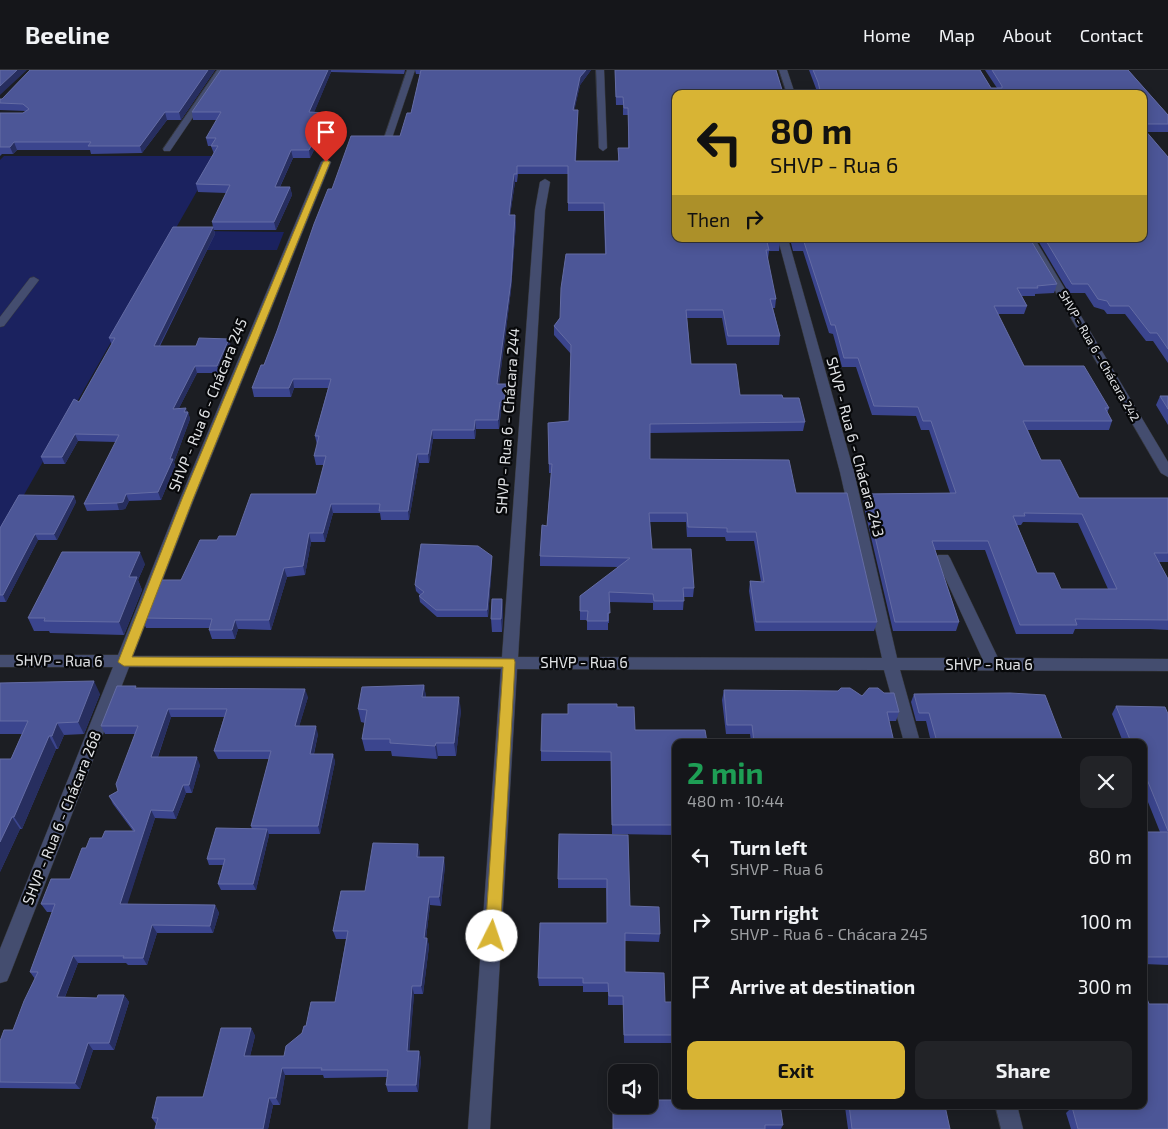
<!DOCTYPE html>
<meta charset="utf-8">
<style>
body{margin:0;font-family:"Exo 2",sans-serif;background:#222327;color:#f1f3f6;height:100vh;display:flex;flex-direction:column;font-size:19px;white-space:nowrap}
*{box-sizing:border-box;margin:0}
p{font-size:16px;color:#9d9fa2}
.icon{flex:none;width:28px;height:28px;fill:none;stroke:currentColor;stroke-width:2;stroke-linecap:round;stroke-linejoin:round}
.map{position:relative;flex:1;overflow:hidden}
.drawer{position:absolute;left:672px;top:669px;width:475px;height:370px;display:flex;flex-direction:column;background:#15161a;border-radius:10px;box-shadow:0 2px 12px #0003,0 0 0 1px #343539}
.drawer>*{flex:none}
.top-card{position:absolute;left:672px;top:20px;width:475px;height:152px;border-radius:10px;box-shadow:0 2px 12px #0003,0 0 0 1px #343539;background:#d8b434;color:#111;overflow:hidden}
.controls{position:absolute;left:608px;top:994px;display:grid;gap:10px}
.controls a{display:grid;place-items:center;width:50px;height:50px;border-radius:10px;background:#15161a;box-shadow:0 2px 12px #0003,0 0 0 1px #343539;font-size:25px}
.pin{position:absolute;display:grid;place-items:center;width:42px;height:42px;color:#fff;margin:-51px -21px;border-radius:50% 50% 50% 0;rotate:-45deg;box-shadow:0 0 5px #0007}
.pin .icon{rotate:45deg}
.me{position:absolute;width:55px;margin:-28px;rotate:4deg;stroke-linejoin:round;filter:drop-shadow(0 0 4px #0008)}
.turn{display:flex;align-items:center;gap:18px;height:105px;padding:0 15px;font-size:22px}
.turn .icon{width:65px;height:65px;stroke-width:2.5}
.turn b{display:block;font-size:35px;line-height:42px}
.then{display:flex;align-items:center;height:48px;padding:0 15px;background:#0003;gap:10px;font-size:19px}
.round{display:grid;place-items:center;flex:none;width:52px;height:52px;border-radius:10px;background:#222327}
.summary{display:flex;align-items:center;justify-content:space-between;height:85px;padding:0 15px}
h1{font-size:30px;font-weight:700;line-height:38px;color:#1e9e55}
.cta{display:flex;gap:10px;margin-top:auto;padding:10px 15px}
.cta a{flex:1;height:58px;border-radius:10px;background:#d8b434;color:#111;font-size:20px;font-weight:700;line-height:58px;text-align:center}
.cta a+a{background:#222327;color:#f1f3f6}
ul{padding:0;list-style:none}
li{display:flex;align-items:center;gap:15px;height:65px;padding:0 15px}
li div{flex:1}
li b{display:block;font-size:19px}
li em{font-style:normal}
header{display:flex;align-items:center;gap:30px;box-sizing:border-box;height:70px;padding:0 25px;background:#15161a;border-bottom:1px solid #343539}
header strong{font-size:24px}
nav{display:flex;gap:28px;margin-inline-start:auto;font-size:18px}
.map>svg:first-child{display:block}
.green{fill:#1b225f}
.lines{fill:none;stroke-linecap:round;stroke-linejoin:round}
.minor-casing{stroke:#383a3e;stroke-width:1}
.minor{fill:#444d6f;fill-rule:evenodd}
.wall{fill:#3b458e;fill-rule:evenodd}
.shaded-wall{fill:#272e5f}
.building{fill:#4c5697;stroke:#646ca4;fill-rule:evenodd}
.route{fill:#d8b434;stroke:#8c7522}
.labels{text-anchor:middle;stroke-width:4.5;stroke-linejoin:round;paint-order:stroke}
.far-street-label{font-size:12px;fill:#e1e3e6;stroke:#07080a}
.street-label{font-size:15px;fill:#e1e3e6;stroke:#07080a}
</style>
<header>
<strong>Beeline</strong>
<nav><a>Home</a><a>Map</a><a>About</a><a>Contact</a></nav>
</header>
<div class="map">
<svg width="1168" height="1059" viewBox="0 0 1168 1059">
<rect width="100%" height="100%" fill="#1c1e23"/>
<path class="green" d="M4 86H217L0 467V90Z
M201 161 284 162 277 180H192Z"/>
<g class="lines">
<defs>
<path id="minor" d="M217 0H225L170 81H164L163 79Z
M407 0H415L392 68 385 70 384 68Z
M596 0H604L607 78 603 81 599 78Z
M779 0H787L795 24H787Z
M326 89 331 92 194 429 133 586 502 587 535 140 540 112 545 109 550 112 545 140 518 587 882 588 840 402 778 169H788L854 402 897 588H982L936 488 938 485H948L950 488 998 588 1168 589V601L900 600 920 672H904L884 600 517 599 490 1059H468L501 599 129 597 10 904 7 911 0 913V879L113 597H0V585H118L180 429 321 92Z
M1025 169H1035L1168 392V407L1161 403Z
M34 207 39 210 4 256 0 257V247L30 208Z
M995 1035H1017L1023 1059H1001Z"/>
</defs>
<use href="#minor" class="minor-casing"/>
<use href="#minor" class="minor"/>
</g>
<path class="wall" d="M30 0H215L181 50H167L142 83 91 84 90 80H17L13 84H2L0 86V43H23L26 41 0 40V29H2Z
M221 0H405L404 4 331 2 314 42 326 43 327 51 324 60 310 88H293L280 117H290L292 125 276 160H214L215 164 160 276H231L219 303H197L179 338 188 342 190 349 174 392 175 396 161 430 129 431 125 439 119 440 87 441 84 434 116 372 78 371 65 394H44L41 387 79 332 112 275 109 268 213 157 212 152 226 123 198 122 196 114 214 84 211 76H208L206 68 217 50H193L192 42Z
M415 0H591L580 15 574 40H578L576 91H618V78H628V45H623V35H616L615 0H776L783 24H676L780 172 779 181H769L768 189H767L776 229 775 238H773L780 266 779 275H727L722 248H687L691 294 740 325 783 328 805 352 803 361 650 363V389L796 423 877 552 874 561H755L749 521 750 511 761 512 754 471H726L725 467H687L686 452H650L652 479 694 518 693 527H684L683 540H653V533L609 532V553H608V560H587V550H580V526L619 497 540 496V486L547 456 551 403H549L548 353 569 351 571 284 554 265V256L605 184 604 141H568V104H518L517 112H515L510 145 516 153 511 220 499 314H506V323L505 341H501L499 359H476L475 369H433L429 393H419L409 450H381L380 443H333L325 472H311L305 505 287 507 271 560 238 559 235 569H212L209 560 210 558H146L142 548 181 510 217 470 236 466 316 424 324 395H316L314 386 317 375 315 366 328 318H294L291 327H254L252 318 264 295 332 119 400 66 411 43 420 4H416Z
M809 0H980L991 18H997L985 0H1128L1168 45V62H1146L1168 87V293L1153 271H1146L1125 244H1107L1104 240 1094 237 1085 223H1069L1037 169H1144V24H818Z
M790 169H1030L1057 214 1054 223 1035 224V226H1022L1027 236 1024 244H998L1024 296 1109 338 1107 343 1112 351 1109 360H1028L1041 390 1079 428H1168V492H1159L1168 509V560L1150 559H1075L1073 564H1016L985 480H935L959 552 956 561H893L863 433 865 424 950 423 929 360H921L916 346 872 345 856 297H842L833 264 829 263 803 181H793ZM1023 452 1078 453 1108 519H1061L1037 503 1017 455H1021Z
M1160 326H1168V355L1156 335Z
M74 426 76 432 57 470H38L6 532H0V458Z
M492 486V493L488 547H437L420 532 419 526 420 525 416 521 415 515Z
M145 494 138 510 142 520 124 565 50 563 49 561H34L28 548Z
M502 529 503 542 502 562H492L491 549Z
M0 613 100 624 84 664 64 665 58 679H56L22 759H20L0 802 11 689 22 664H0Z
M424 615 426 627 461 640 456 686H438L437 689 392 686 391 681H365L362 669 365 653 361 652 358 639Z
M137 618 308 627 299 656 318 664 314 684H333L335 692 320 764H269V765L256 820H221L218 814 223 795H209L207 789 252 759 251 756 269 689H218L214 681 224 647H171L158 687 200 695 192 723H186L176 749 155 748 127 834 215 835 219 843 213 863H157L147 895H128L126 893H78L65 927 97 928 124 925 129 932 114 980H93L80 1019 0 1018V971L13 960 35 909 30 902 53 842H47L41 834 70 809 86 778 102 768 133 761 113 734 109 726 118 721 135 664H105L101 656Z
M724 620 862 626 899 642 896 651H889L894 672H751L750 664H726L722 630Z
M914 624 1063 672H931L926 651H916L911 632Z
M1116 636 1168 644V895L1144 894V762H1160L1144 722V672H1123L1112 644Z
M617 637 635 660 676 672V765L612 764 611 691H541V681L568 644Z
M628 765 630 836 660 864 659 872 625 871V902L665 932H676V973H624L623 935H608V922H583V916H539L538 908 607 853 606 818H558V809Z
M420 782 419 787 445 795 441 836 430 835 426 868H427L429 876 423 924H414L409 981H419L421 989 418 1022H388L386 1015 387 1007 324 1008 323 1005H285L280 1035H273L268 1059H155L156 1054 152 1048 203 1027 251 958 255 966 250 986H284L302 963 306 956 335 932 346 869H336L333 861 365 821Z
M676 1035H915V1036L950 1059H848L845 1037H780L783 1055 781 1059H612Z
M1098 1035H1144L1168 1059H1071L1066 1043 1072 1037H1099Z"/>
<path class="shaded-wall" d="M17 0H27L0 25V16Z
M208 0H215L181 50 179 42Z
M328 0H331V2L311 50 309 42Z
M586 0H591L580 15 573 47V40L580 7Z
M165 42 167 50 142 83 140 76Z
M326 43 327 51 324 60 310 88 309 80Z
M14 72 17 80 13 84 10 77Z
M291 80 293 88 276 125 275 117Z
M514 104 515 112 509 153V145Z
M290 117 292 125 276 160 274 152Z
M515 145 516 153 511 220 498 323 497 314Z
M213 157 215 164 156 282 154 276Z
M229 269 231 276 219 303 217 296Z
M195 296 197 303 175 346 173 339Z
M293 309 294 318 291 327 289 318Z
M506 314V323L505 341 504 332Z
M500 332 501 341 499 359 498 350Z
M186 338 188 344V342L190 349 174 392 175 396 161 430 158 422 170 389Z
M475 350 476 359 475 369 474 360Z
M432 360 433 369 429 393 428 384Z
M75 364 78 371 65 394 62 387Z
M417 384 419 393 409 450 408 441Z
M126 424 129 431 125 439 119 440 117 433Z
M74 426 76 432 57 470 54 464Z
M331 434 333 443 325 472 323 463Z
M309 463 311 472 305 505 303 496Z
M35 464 38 470 6 532 3 525Z
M140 482 145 494 138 510 142 520 124 565 119 552 129 507Z
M492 486V493L488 547 487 540Z
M284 498 287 507 271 560 269 550Z
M502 529 503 542 502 562 501 549Z
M235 550 238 559 235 569 232 560Z
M94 611 100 624 84 664 78 652Z
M424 615 426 628 422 627Z
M305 619 308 627 297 664 295 656Z
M459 627 461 640 456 686 454 673Z
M168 639 171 647 155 695 151 687Z
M57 653 64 665 58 679 52 666Z
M316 656 318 664 312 692 310 684Z
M49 666 56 679 22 759 14 747Z
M436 673 438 686 437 689 435 676Z
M333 684 335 692 320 764 318 756Z
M197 687 200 695 192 723 189 715Z
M183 715 186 723 176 749 173 741Z
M151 740 155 748 125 842 120 834Z
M12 747 20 759 0 802V772Z
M267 759 269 765 256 820 253 814Z
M418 774 420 782 418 795 417 787Z
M444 787 445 795 441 836 439 827Z
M429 827 430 835 425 876 424 868Z
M215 835 219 843 213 863 210 856Z
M152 855 157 863 147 895 143 888Z
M427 868 429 876 423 924 421 916Z
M73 886 78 893 62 934 57 927Z
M412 916 414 924 409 989 407 981Z
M124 925 129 932 114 980 109 973Z
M251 958 255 966 248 994 244 986Z
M88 973 93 980 80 1019 75 1013Z
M419 981 421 989 418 1022 416 1015Z
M282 998 285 1005 280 1035 276 1028Z
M269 1028 273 1035 268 1059H263Z"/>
<path class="building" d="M0 0H17L0 16Z
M30 0H208L179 42H165L140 76H88L91 72H14L10 77H0V43H23L29 39 23 34 0 33V29H2Z
M221 0H328L309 42 326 43 323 53 309 80H291L275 117H290L274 152H212L230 115 196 114 218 76H211L216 68H206L221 42H192Z
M421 0H586L580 7 573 40H578L575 91H619L618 78H629L628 38H624L623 27H616L615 0H776L783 23H762V24H676V169H779L780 172H767L769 180H766L776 229H770L780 266H728L723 240H686L691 294H736L740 325H782L783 328H799L805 352 650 354V389L789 390 796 423H847L877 552H756L750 511 764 512 756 462H727V458L688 457 687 443H649L652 479H691L694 518H683L684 531H654L653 524 609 522 610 543H608V551H587L588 541H580V526L630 488 540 486 542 455 547 456 552 394H549L548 353 569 351 571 275 554 256 560 248 561 218 566 184H606L604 133H568V96H517V104H514L509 145H515L511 211 497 314H506L504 332H500L498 350H475L474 360H432L428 384H417L408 441H379L380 434H331L323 463H309L303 496 284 498 269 550H235L232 560H209L212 549 142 548 157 510H181L200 470H217L219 466H236L251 424H316L326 386H314L319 366H315L331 309H293L289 318H252L261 295H264L277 261 314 154 328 119H332L351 66H400L407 43H411Z
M813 0H980L991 18H1002V16L992 0H1128L1168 45V54H1144V24H821L818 12Z
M1144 59 1168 87V279L1157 263H1150L1129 236H1110L1107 231 1098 229 1088 214H1072L1045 169H1144Z
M173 157H213L154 276H196L199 268 229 269 217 296H195L173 339 186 338 184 342H188L170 389H173L158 422 126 424 123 432 117 433 84 434 119 365 75 364 62 387H41L74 329 79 332 115 268H109Z
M793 169H1030L1057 214 1037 216 1038 218H1017L1027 236H994L1024 296H1084L1109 338H1105L1112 351H1023L1041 390H1060L1079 428H1168V483H1154L1168 509V550L1075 549 1077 555H1020L988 471H932L959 552H895L865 424 956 423 931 351H923L918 337 874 336 858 288H844L835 255H831L804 172H794ZM1024 443 1082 444 1117 519H1061L1054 503H1037L1013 446H1025Z
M1160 326H1168V339Z
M19 425 74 426 54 464H35L3 525H0V458Z
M421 474 478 476 492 486 487 540H436L419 526 424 522 415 515Z
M62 482H140L129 507H137L119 552 44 551 45 548H28Z
M492 529H502L501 549H491Z
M94 611 78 652 57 653 52 666H49L14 747H12L0 772V689H11L28 651H0V613Z
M424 615 422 627H459L454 673H436L435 676 390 673V669H362L367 640 358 639 362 617Z
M117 616H136L135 618 305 619 295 656H316L310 684H333L318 756H251L271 681H214L227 639H168L151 687H197L189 715H183L173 741 151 740 120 834 215 835 210 856 152 855 143 888H123L124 886H73L57 927 97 928 98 925H124L109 973H88L75 1013 0 1012V971L4 960H13L24 931 38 902H30L55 834H41L51 809H70L82 778H86L90 768H102L105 761H135L109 726 118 721 116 714 138 656H101Z
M841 618H850L862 626 869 618H878L884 623H894L899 642H887L894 672H754L752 655H727L724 620 838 621Z
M1010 623 1045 625 1063 672H937L929 643H919L914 624Z
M568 634H617V637H634L635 660H705L707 672H676V755H612L611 682 541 681 542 644H568Z
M1116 636 1165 637 1168 644V761L1144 702V672H1131Z
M216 758 267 759 253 814H218L225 789H207Z
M1144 762H1168V887H1144Z
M559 764 628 765 630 836 659 837 660 864 625 863V902L664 903 665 932H676V965H624L623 926H609L608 913H583V908H538L540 853H607V809H558Z
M373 773 418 774 417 787H444L439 827H429L424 868H427L421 916H412L407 981H419L416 1015H386L388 1000H321L322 998H282L276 1028H269L263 1059H155L158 1048H152L157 1027H203L221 958H251L244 986H284L286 976 302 963 304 956H306L311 932H335L348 861H333L341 821H365Z
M1144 921 1149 934H1168V1059H1078L1072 1037H1106V1035H1144Z
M613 1030H616V1035H649V1030H676V1035H780L783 1055H765V1059H613Z
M849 1035H915V1036H945L950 1059H852Z"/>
<path class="route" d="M326 90 330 92 193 429 132 587 514 589 515 592 500 866 497 871 492 873 487 871 485 866 503 597 124 596 118 592 182 429 323 92Z"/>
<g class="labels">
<g class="far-street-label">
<text transform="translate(1099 286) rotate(60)" y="4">SHVP - Rua 6 - Chácara 242</text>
</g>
<g class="street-label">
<text transform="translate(208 335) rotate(-68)" y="5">SHVP - Rua 6 - Chácara 245</text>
<text transform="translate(508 351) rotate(-86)" y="5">SHVP - Rua 6 - Chácara 244</text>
<text transform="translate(855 377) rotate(75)" y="5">SHVP - Rua 6 - Chácara 243</text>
<text transform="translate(59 591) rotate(1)" y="5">SHVP - Rua 6</text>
<text x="584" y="598">SHVP - Rua 6</text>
<text x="989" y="600">SHVP - Rua 6</text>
<text transform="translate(62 748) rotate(-68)" y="5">SHVP - Rua 6 - Chácara 268</text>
</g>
</g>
</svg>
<div class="controls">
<a><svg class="icon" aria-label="sound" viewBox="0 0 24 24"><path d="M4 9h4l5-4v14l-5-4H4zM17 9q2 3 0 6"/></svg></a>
</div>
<div class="pin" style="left:326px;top:92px;background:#d93025"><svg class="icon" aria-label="arrive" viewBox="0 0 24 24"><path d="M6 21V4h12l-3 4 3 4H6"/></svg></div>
<svg class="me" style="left:492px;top:866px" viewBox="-20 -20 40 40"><circle r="19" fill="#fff"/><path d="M0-13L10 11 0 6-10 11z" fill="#d8b434"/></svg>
<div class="top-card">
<div class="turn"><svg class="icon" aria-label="left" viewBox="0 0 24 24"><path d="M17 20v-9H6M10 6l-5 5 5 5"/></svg><div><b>80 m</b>SHVP - Rua 6</div></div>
<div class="then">Then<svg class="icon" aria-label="right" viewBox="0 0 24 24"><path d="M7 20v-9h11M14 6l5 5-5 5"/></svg></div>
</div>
<section class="drawer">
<div class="summary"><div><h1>2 min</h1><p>480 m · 10:44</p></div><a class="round"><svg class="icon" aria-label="close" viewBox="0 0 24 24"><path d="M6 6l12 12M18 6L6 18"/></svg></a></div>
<ul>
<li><svg class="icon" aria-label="left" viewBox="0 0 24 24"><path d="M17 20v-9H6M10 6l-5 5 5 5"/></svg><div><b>Turn left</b><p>SHVP - Rua 6</p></div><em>80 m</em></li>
<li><svg class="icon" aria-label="right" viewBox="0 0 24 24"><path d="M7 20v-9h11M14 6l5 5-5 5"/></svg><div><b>Turn right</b><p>SHVP - Rua 6 - Chácara 245</p></div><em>100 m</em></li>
<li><svg class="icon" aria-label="arrive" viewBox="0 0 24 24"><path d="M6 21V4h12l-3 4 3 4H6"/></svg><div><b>Arrive at destination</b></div><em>300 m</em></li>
</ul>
<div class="cta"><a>Exit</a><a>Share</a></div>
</section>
</div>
